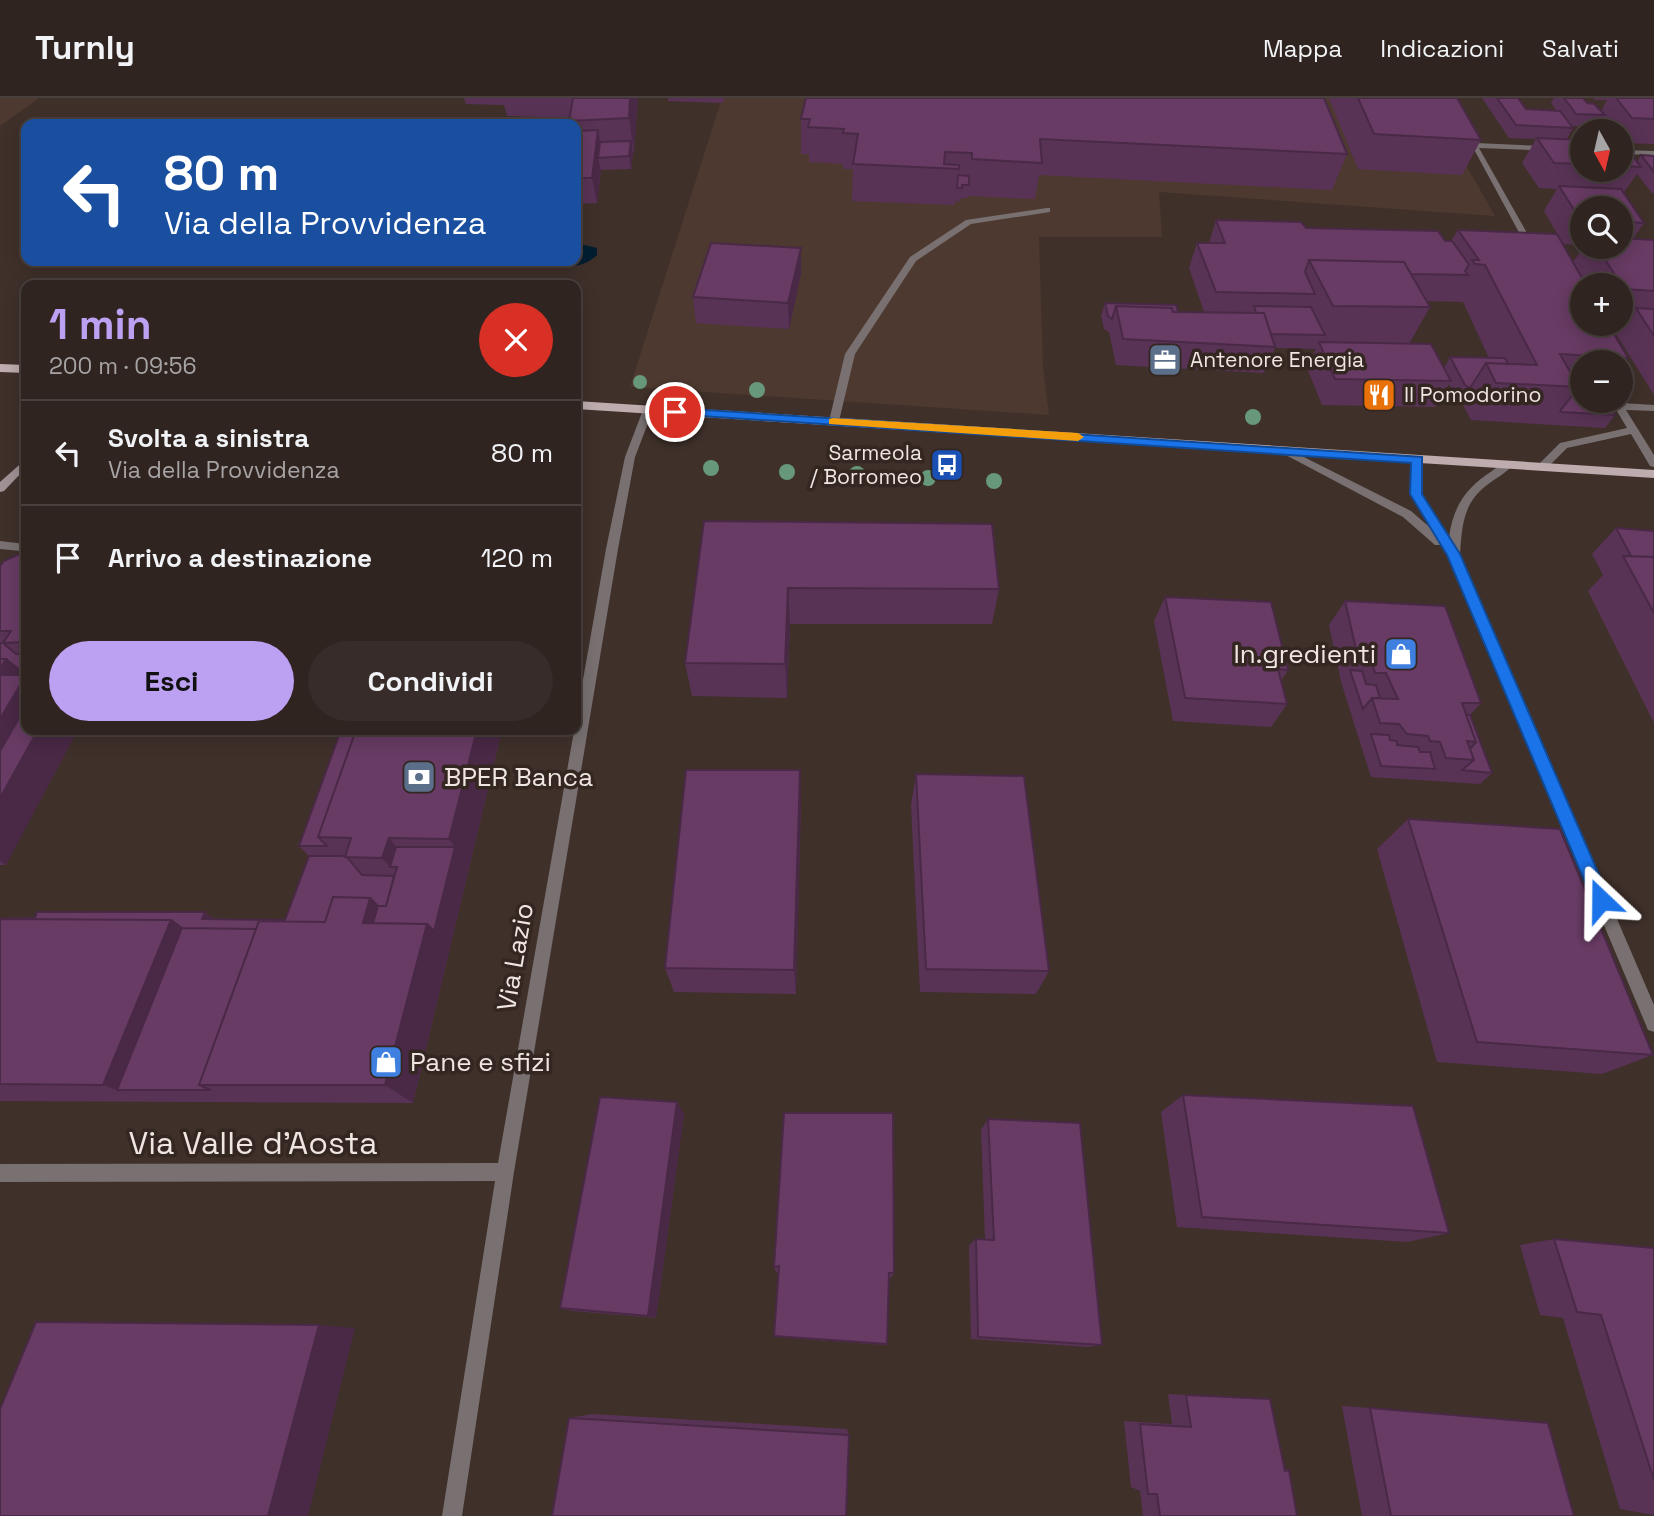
<!DOCTYPE html>
<html lang="it">
<meta charset="utf-8">
<style>
body{margin:0;font-family:"Space Grotesk",sans-serif;background:#372c29;color:#f1f3f6;height:100vh;display:flex;flex-direction:column;font-size:26px;white-space:nowrap}
*{box-sizing:border-box;margin:0}
p{font-size:23px;color:#a7a4a5}
.icon{flex:none;width:38px;height:38px;fill:none;stroke:currentColor;stroke-width:2;stroke-linecap:round;stroke-linejoin:round}
.map{position:relative;flex:1;overflow:hidden}
.details{position:absolute;left:21px;top:182px;width:560px;height:455px;display:flex;flex-direction:column;background:#2f2420;border-radius:14px;box-shadow:0 4px 18px #0003,0 0 0 2px #4a413e}
.details>*{flex:none}
.top-card{position:absolute;left:21px;top:21px;width:560px;height:147px;border-radius:14px;box-shadow:0 4px 18px #0003,0 0 0 2px #4a413e;background:#1a4fa0;color:#fff;overflow:hidden}
.needle{width:46px;rotate:172deg}
.controls{position:absolute;left:1570px;top:21px;display:grid;gap:14px}
.controls a{display:grid;place-items:center;width:63px;height:63px;border-radius:50%;background:#2f2420;box-shadow:0 4px 18px #0003,0 0 0 2px #4a413e;font-size:35px}
.pin{position:absolute;display:grid;place-items:center;width:60px;height:60px;color:#fff;margin:-30px;border:4px solid #fff;border-radius:50%;box-shadow:0 2px 7px #0007}
.me{position:absolute;width:77px;margin:-38px;rotate:337deg;stroke-linejoin:round;filter:drop-shadow(0 0 5px #0008)}
.turn{display:flex;align-items:center;gap:24px;height:147px;padding:0 28px;font-size:32px}
.turn .icon{width:91px;height:91px;stroke-width:2.5}
.turn b{display:block;font-size:49px;line-height:60px}
.round{display:grid;place-items:center;flex:none;width:74px;height:74px;border-radius:37px;background:#372c29}
.headline{display:flex;align-items:center;justify-content:space-between;height:119px;padding:0 28px}
h1{font-size:42px;font-weight:800;line-height:52px;color:#bca0f2}
.action{display:flex;gap:14px;margin-top:auto;padding:14px 28px}
.action a{flex:1;height:80px;border-radius:42px;background:#bca0f2;color:#111;font-size:28px;font-weight:800;line-height:80px;text-align:center}
.action a+a{background:#372c29;color:#f1f3f6}
ul{padding:0;list-style:none}
li{display:flex;align-items:center;gap:21px;height:105px;padding:0 28px;border-top:2px solid #4a413e}
li div{flex:1}
li b{display:block;font-size:26px}
li em{font-style:normal}
header{display:flex;align-items:center;gap:42px;box-sizing:border-box;height:98px;padding:0 35px;background:#2f2420;border-bottom:2px solid #4a413e}
header strong{font-size:33px}
nav{display:flex;gap:38px;margin-inline-start:auto;font-size:24px}
.map>svg:first-child{display:block}
.built{fill:#4d3930}
.water{fill:#001e30}
.lines{fill:none;stroke-linecap:round;stroke-linejoin:round}
.lane{fill:#797171;fill-rule:evenodd}
.street{fill:#797171;fill-rule:evenodd}
.secondary{fill:#a09294;fill-rule:evenodd}
.primary{fill:#beacae;fill-rule:evenodd}
.tree{fill:#67987c}
.wall{fill:#593356;fill-rule:evenodd}
.shaded-wall{fill:#492946}
.building{fill:#683b64;stroke:#492946;stroke-width:2}
.route{fill:#1a73e8;stroke:#114b97;stroke-width:2}
.slow{fill:#f59e0b}
.labels{text-anchor:middle;stroke-width:7;stroke-linejoin:round;paint-order:stroke}
.far-poi-label{font-size:21px;fill:#efe5e1;stroke:#342620;text-anchor:start}
.poi-label{font-size:26px;fill:#efe5e1;stroke:#342620;text-anchor:start}
.street-label{font-size:26px;fill:#efe5e1;stroke:#342620}
.near-street-label{font-size:32px;fill:#efe5e1;stroke:#342620}
</style>
<header>
<strong>Turnly</strong>
<nav><a>Mappa</a><a>Indicazioni</a><a>Salvati</a></nav>
</header>
<div class="map">
<svg width="1654" height="1418" viewBox="0 0 1654 1418">
<rect width="100%" height="100%" fill="#3f302a"/>
<path class="built" d="M0 0H39L0 28Z
M722 0H1428L1495 118 1159 94 1162 139H1039L1043 269 1049 317 630 289Z"/>
<path class="water" d="M576 145 597 150V157C586 168 568 172 555 163H576Z"/>
<g class="lines">
<path class="lane" d="M0 443 25 446 26 450 21 453 0 451Z"/>
<path class="street" d="M1464 33H1470L1476 45 1582 50V54L1479 50 1536 151 1535 153 1528 151Z
M1620 52 1654 53V57L1620 56Z
M1047 110H1050V114L971 126 916 163 855 256 839 323 834 326 830 325 829 323 845 256 910 159 966 122Z
M1620 302 1622 305 1654 307V313L1626 312 1654 357V369L1650 368 1631 336 1567 350 1546 371H1538V367L1560 345 1627 330 1611 303Z
M648 309 653 312 635 359 618 451 514 1074 462 1418H442L495 1083 0 1084V1066L498 1065 606 451 625 359 643 312Z
M1286 350 1411 413 1434 433 1411 396 1413 361 1418 358 1422 359 1421 396 1449 440C1453 408 1466 390 1492 373 1499 368 1504 364 1512 365L1513 367C1506 375 1496 380 1487 387 1463 405 1462 428 1460 456L1654 907V934L1648 932 1448 456 1442 447H1435L1403 419 1282 355V351Z"/>
<path class="secondary" d="M26 361V370L4 393 0 394V384Z"/>
<path class="primary" d="M0 266 26 267V275L0 274Z
M576 303 1654 372V380L576 311Z"/>
</g>
<g class="tree">
<circle cx="640" cy="284" r="7"/>
<circle cx="757" cy="292" r="8"/>
<circle cx="1253" cy="319" r="8"/>
<circle cx="711" cy="370" r="8"/>
<circle cx="787" cy="374" r="8"/>
<circle cx="857" cy="376" r="8"/>
<circle cx="928" cy="380" r="8"/>
<circle cx="994" cy="383" r="8"/>
</g>
<path class="wall" d="M464 0H638L634 55H633L631 71 601 72 597 105 576 106V26H570V20L507 18 504 7 466 6Z
M668 0H724L723 5 668 3Z
M1329 0H1457L1481 42 1462 77 1358 71Z
M1482 0H1518L1526 11 1556 12 1551 5 1554 0H1583L1587 5 1601 13 1607 2H1595L1593 0H1654V46L1622 45 1637 63 1641 57 1654 58V95H1652L1637 76 1624 94H1623L1644 125 1633 141 1654 142V297L1616 236 1629 218H1620V187H1587L1573 164 1584 149H1620V110H1582V147L1563 146 1544 113 1557 91 1539 90 1522 65 1536 41 1509 40ZM1601 24 1607 33H1620V72H1582V42L1567 41 1573 30 1572 28 1597 30Z
M801 21 1347 56 1332 92 1039 77 1035 101 968 98 967 100H961L960 103H955V107L852 103 853 71H843V66L809 64V56H801Z
M1216 122 1445 143H1451L1458 132 1628 260 1620 269V264H1582V303L1615 317 1605 330 1471 322 1461 303 1457 301 1449 286 1435 309 1322 307 1307 270 1316 251 1275 250 1264 275 1116 267 1109 234 1104 231 1101 218 1105 205 1178 214H1204L1189 170 1197 145H1209ZM1426 203 1463 204 1489 260 1450 259 1444 270 1409 246 1430 209Z
M801 176 789 231 696 225 693 199Z
M704 423 999 491 992 526H790L787 600 692 598 685 565Z
M1616 430 1654 433V625L1588 493 1603 477 1592 456Z
M26 453V632L6 767H0V468Z
M1165 499 1288 572 1281 583 1287 606 1271 629 1173 623 1154 523Z
M1345 503 1481 605 1470 617 1492 675 1480 686 1371 679 1341 584 1329 527Z
M502 632 413 1005 0 1003V820L205 814 215 822H285L309 758 299 748Z
M916 676 1049 873 1036 896 920 894 911 707Z
M801 703 796 896 674 894 665 870Z
M1408 721 1653 957 1602 976 1437 964 1377 751Z
M1183 997 1449 1135 1407 1144 1177 1129 1161 1014Z
M784 1015 894 1175 891 1180H889L887 1246 884 1247 776 1239 774 1238 779 1174H776L774 1169Z
M684 1016 656 1220 573 1213 560 1210Z
M988 1021 1102 1247 1088 1249 971 1241 969 1147 976 1141H985L981 1032Z
M1554 1141 1654 1150V1417L1620 1411 1563 1220 1540 1217 1520 1147Z
M1168 1296 1270 1301 1285 1371 1289 1372 1297 1418H1143L1140 1393 1131 1389 1124 1323 1172 1326Z
M1342 1308 1370 1310 1574 1418H1362Z
M593 1316 847 1331 849 1337 569 1320Z"/>
<path class="shaded-wall" d="M630 0H638L634 55 629 20Z
M598 32 603 57 598 60 601 72 597 105 592 80Z
M631 43 633 55 631 71 629 58Z
M801 150V176L789 231 788 205Z
M788 490 790 526 787 600 785 566Z
M6 561 26 577V632H78L6 767 0 763V571Z
M477 632H502L469 769 449 741Z
M800 672 801 703 796 896 794 872Z
M389 740 412 768 390 769 382 760Z
M455 749 469 769 413 1005 385 987 427 826Z
M370 800 395 826 363 825Z
M205 814 217 823 202 821Z
M171 822 208 848 117 992 148 1004 103 987Z
M677 1004 684 1016 656 1220 648 1218Z
M319 1227 355 1230 308 1418H268Z"/>
<path class="building" d="M573 0H630L629 20 569 23Z
M806 0H1324L1347 56 1040 41 1042 65 972 61V55L945 54 944 66 959 67V71L853 66 858 36 843 35 844 31 808 29 810 21H801Z
M1358 0H1457L1481 42 1374 36Z
M1497 0H1518L1526 11 1560 13 1573 30 1516 27Z
M1564 0H1583L1587 5 1594 6 1605 17 1576 16Z
M1616 0H1654V21L1632 20Z
M598 32 592 80H576V33Z
M1537 40 1582 42V66L1554 65Z
M631 43 629 58 598 60 600 44Z
M1620 43H1621L1641 69 1620 68Z
M1641 57 1654 58V74Z
M958 77 969 78V87H962V90H957Z
M1559 88 1621 91 1644 125 1620 123V110H1582V121H1580Z
M1216 122 1301 124 1306 130 1438 133 1445 143H1452L1465 161 1469 167 1465 173 1468 177 1411 176 1404 164 1309 162 1305 174 1315 196 1216 194 1197 145H1225Z
M1458 132 1557 136 1586 187H1582V226H1608L1628 260 1560 256 1579 289 1496 285 1486 265 1537 267 1485 167 1475 166 1472 162H1479Z
M1620 140 1654 142V193L1624 191 1597 149H1620Z
M711 145 801 150 788 205 693 199Z
M1309 162 1404 164 1430 209 1333 208Z
M1105 205 1176 207 1178 214H1173L1172 210 1116 208 1112 221 1108 218Z
M1116 208 1172 210 1173 214 1264 215 1275 249 1123 241Z
M1254 208 1311 209 1325 237 1271 236 1264 215H1256Z
M1636 210 1654 211V238Z
M1319 244 1431 246 1451 283 1335 281Z
M1450 259 1505 260 1508 266 1486 265 1470 290 1465 287Z
M1574 282H1582V303H1607L1615 317 1561 314 1560 313 1579 289Z
M704 423 992 426 999 491 788 490 785 566 685 565Z
M1616 430 1654 433V459L1631 458Z
M26 453V544L3 545 11 533H0V468L4 463Z
M1623 458 1654 459V515Z
M1165 499 1271 504 1288 572 1278 571 1287 606 1185 600Z
M1345 503 1445 508 1481 605H1462L1476 644 1467 643 1474 662 1446 660 1440 644 1430 643 1428 638 1407 636 1399 626 1380 625 1372 600 1398 601 1386 575H1375L1371 561 1358 560Z
M0 545H3L16 556H26V577L6 561H0Z
M0 561H6L0 571Z
M1350 572 1362 573 1366 586 1376 587 1380 600H1372L1363 611Z
M0 577H26L0 621Z
M26 608V632H38L0 700V653Z
M1466 617H1470L1492 675 1462 672 1474 662 1470 651 1476 644Z
M341 632H356L318 739 327 748H299Z
M356 632H477L449 741 389 740 382 760 345 759 351 740 318 739Z
M1371 636 1389 637 1390 642 1397 643V647L1418 649 1420 654H1430L1435 671 1381 668Z
M686 672H800L794 872 665 870Z
M916 676 1024 678 1049 873 926 871Z
M1408 721 1560 731 1653 957 1477 944Z
M396 749H455L434 833 427 826 373 825 378 808H386L397 769H390Z
M309 758H346L362 777 394 778 386 808H378L370 800 333 799 325 824 259 823 256 831 182 830 171 822 0 821 35 820 37 814H205L202 821 285 822Z
M333 799 370 800 363 825 427 826 385 987H199L259 823 325 824Z
M0 821 171 822 103 987 0 986Z
M182 830 256 831 199 987 211 992H117Z
M1183 997 1413 1008 1449 1135 1202 1119Z
M600 999 677 1004 648 1218 560 1210Z
M784 1015H893L894 1175H889L887 1246 774 1238 779 1168 774 1169Z
M988 1021 1080 1025 1102 1247 978 1239 976 1141 994 1142Z
M1554 1141 1654 1150V1382L1601 1217 1577 1214Z
M36 1224 319 1227 268 1418H0V1311Z
M1186 1297 1270 1301 1285 1373 1289 1372 1297 1418H1160L1157 1396H1148L1140 1326 1191 1329Z
M1370 1310 1548 1325 1574 1418H1391Z
M569 1320 849 1337 846 1418H552Z"/>
<path class="route" d="M675 310 1422 359V396L1460 456 1610 802 1607 808H1595L1447 457 1410 396 1411 365 671 316 669 314Z"/>
<path class="slow" d="M833 320 1078 335 1084 339 1078 343 829 326V321Z"/>
<defs>
<symbol id="office-square" viewBox="-11 -11 22 22"><rect x="-9" y="-9" width="18" height="18" rx="4" fill="#5c6f8a" stroke="#342620"/><path d="M-6-3h4V-5.5h4V-3h4V5H-6ZM-1-4.5V-3h2v-1.5ZM-6 0V1H6V0Z" fill="#fff"/></symbol>
<symbol id="restaurant-square" viewBox="-11 -11 22 22"><rect x="-9" y="-9" width="18" height="18" rx="4" fill="#e8710a" stroke="#342620"/><path d="M-5-6h1v4h1v-4h1v4h1v-4h1v5L-1.5 .5V6h-2V.5L-5-1ZM5-6V6H3V1.5H1.5Q1.5-4 5-6Z" fill="#fff"/></symbol>
<symbol id="bus-square" viewBox="-11 -11 22 22"><rect x="-9" y="-9" width="18" height="18" rx="4" fill="#1a4fb4" stroke="#342620"/><path d="M-5-6H5V4H4V6H2V4H-2V6H-4V4H-5ZM-3.5-4V0h7V-4ZM-3.5 1.2v1.5H-2V1.2ZM2 1.2v1.5H3.5V1.2Z" fill="#fff"/></symbol>
<symbol id="shop-square" viewBox="-11 -11 22 22"><rect x="-9" y="-9" width="18" height="18" rx="4" fill="#3f7fe0" stroke="#342620"/><path d="M-5-2.5h2.3a2.7 3.5 0 0 1 5.4 0H5L5.5 6h-11ZM-1.5-2.5h3a1.5 2.3 0 0 0-3 0Z" fill="#fff"/></symbol>
<symbol id="bank-square" viewBox="-11 -11 22 22"><rect x="-9" y="-9" width="18" height="18" rx="4" fill="#5c6f8a" stroke="#342620"/><path d="M-6-4H6V4H-6ZM0-2.3a2.3 2.3 0 1 0 0 4.6a2.3 2.3 0 1 0 0-4.6Z" fill="#fff"/></symbol>
</defs>
<g fill-rule="evenodd">
<use href="#office-square" x="1146" y="243" width="38" height="38"/>
<use href="#restaurant-square" x="1360" y="278" width="38" height="38"/>
<use href="#bus-square" x="928" y="348" width="38" height="38"/>
<use href="#shop-square" x="1382" y="537" width="38" height="38"/>
<use href="#bank-square" x="400" y="660" width="38" height="38"/>
<use href="#shop-square" x="367" y="945" width="38" height="38"/>
</g>
<g class="labels">
<g class="far-poi-label">
<text x="1190" y="269">Antenore Energia</text>
<text x="1404" y="304">Il Pomodorino</text>
<text x="922" y="362" text-anchor="end">Sarmeola<tspan x="922" dy="24">/ Borromeo</tspan></text>
</g>
<g class="poi-label">
<text x="1376" y="565" text-anchor="end">In.gredienti</text>
<text x="444" y="688">BPER Banca</text>
<text x="410" y="973">Pane e sfizi</text>
</g>
<g class="street-label">
<text transform="translate(515 859) rotate(-80)" y="9">Via Lazio</text>
</g>
<g class="near-street-label">
<text x="253" y="1056">Via Valle d'Aosta</text>
</g>
</g>
</svg>
<div class="controls">
<a><svg class="needle" viewBox="-14 -14 28 28"><path d="M0-13l5 13h-10z" fill="#e53935"/><path d="M0 13l5-13h-10z" fill="#a7a4a5"/></svg></a>
<a><svg class="icon" aria-label="search" viewBox="0 0 24 24"><circle cx="10" cy="10" r="6"/><path d="M15 15l6 6"/></svg></a>
<a>+</a>
<a>−</a>
</div>
<div class="pin" style="left:675px;top:314px;background:#d93025"><svg class="icon" aria-label="arrive" viewBox="0 0 24 24"><path d="M6 21V4h12l-3 4 3 4H6"/></svg></div>
<svg class="me" style="left:1601px;top:802px" viewBox="-20 -20 40 40"><path d="M0-17L14 15 0 8-14 15z" fill="#1a73e8" stroke="#fff" stroke-width="4"/></svg>
<div class="top-card">
<div class="turn"><svg class="icon" aria-label="left" viewBox="0 0 24 24"><path d="M17 20v-9H6M10 6l-5 5 5 5"/></svg><div><b>80 m</b>Via della Provvidenza</div></div>
</div>
<section class="details">
<div class="headline"><div><h1>1 min</h1><p>200 m · 09:56</p></div><a class="round" style="background:#d93025;color:#fff"><svg class="icon" aria-label="close" viewBox="0 0 24 24"><path d="M6 6l12 12M18 6L6 18"/></svg></a></div>
<ul>
<li><svg class="icon" aria-label="left" viewBox="0 0 24 24"><path d="M17 20v-9H6M10 6l-5 5 5 5"/></svg><div><b>Svolta a sinistra</b><p>Via della Provvidenza</p></div><em>80 m</em></li>
<li><svg class="icon" aria-label="arrive" viewBox="0 0 24 24"><path d="M6 21V4h12l-3 4 3 4H6"/></svg><div><b>Arrivo a destinazione</b></div><em>120 m</em></li>
</ul>
<div class="action"><a>Esci</a><a>Condividi</a></div>
</section>
</div>
